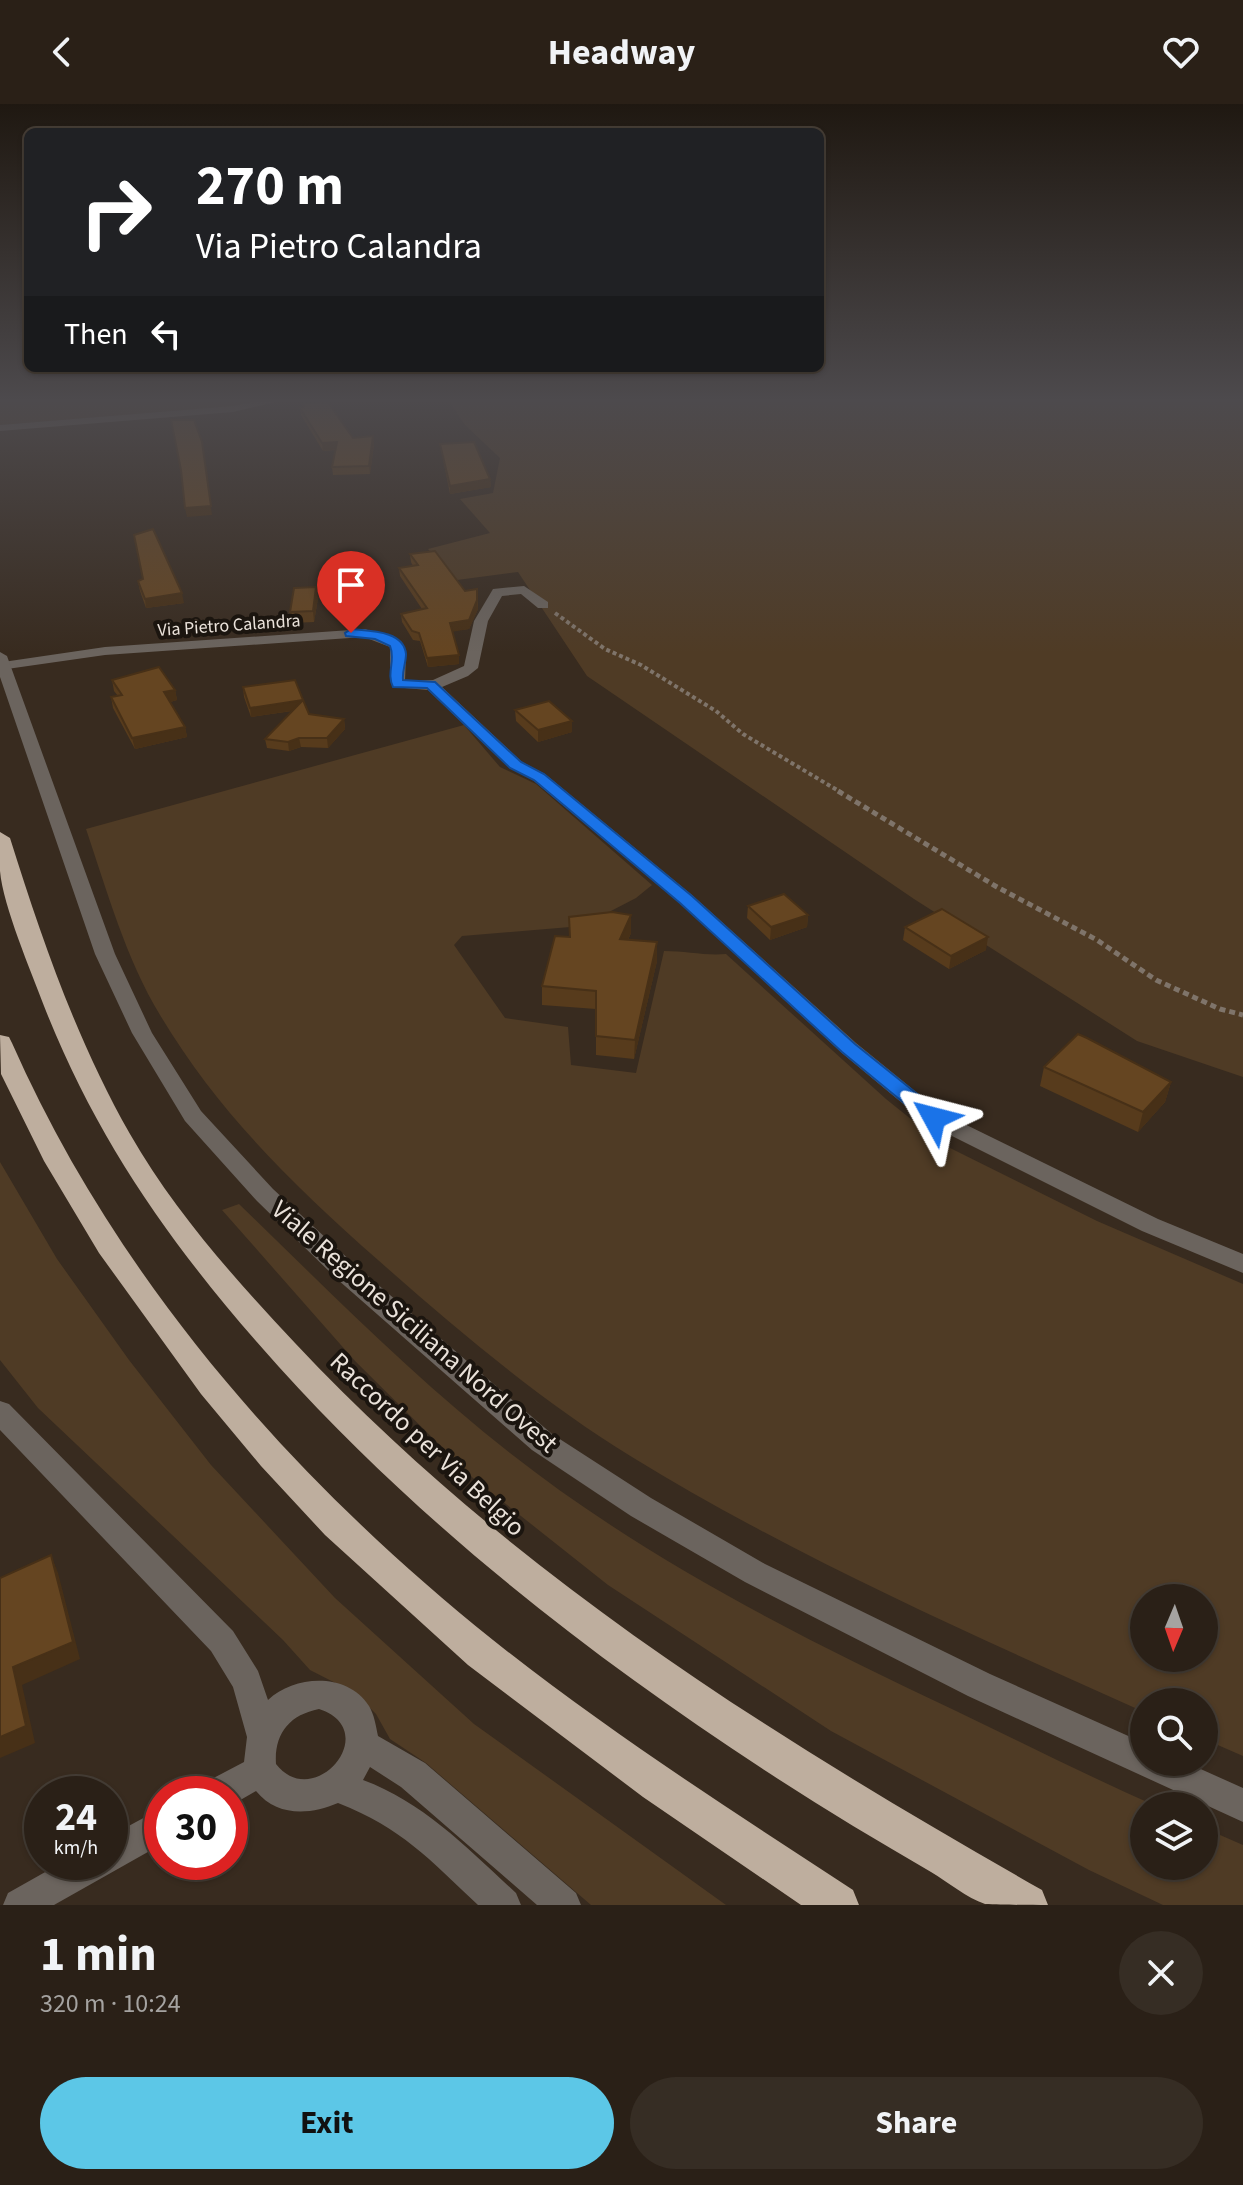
<!DOCTYPE html>
<meta charset="utf-8">
<style>
body{margin:0;font-family:"Source Sans 3",sans-serif;background:#362d24;color:#f1f3f6;height:100vh;display:flex;flex-direction:column;font-size:30px;white-space:nowrap}
*{box-sizing:border-box;margin:0}
p{font-size:26px;color:#a5a3a1}
.icon{flex:none;width:44px;height:44px;fill:none;stroke:currentColor;stroke-width:2;stroke-linecap:round;stroke-linejoin:round}
.map{position:relative;height:1801px;overflow:hidden}
.details{display:flex;flex-direction:column;background:#2a2017;flex:1}
.details>*{flex:none}
.hud{position:absolute;left:24px;top:24px;width:800px;height:244px;border-radius:12px;box-shadow:0 2px 6px #0004,0 0 0 2px #463e36;background:#202124;color:#fff;overflow:hidden}
.needle{width:52px;rotate:182deg}
.tools{position:absolute;left:1130px;top:1480px;display:grid;gap:16px}
.tools a{display:grid;place-items:center;width:88px;height:88px;border-radius:50%;background:#2a2017;box-shadow:0 2px 6px #0004,0 0 0 2px #463e36;font-size:40px}
.speed{position:absolute;left:24px;top:1672px;display:flex;gap:16px;font-size:40px;font-weight:700;text-align:center}
.speed>*{display:grid;place-content:center;width:104px;height:104px;border-radius:50%;background:#2a2017;box-shadow:0 2px 6px #0004,0 0 0 2px #463e36;line-height:1}
.speed small{font-size:20px;font-weight:400}
.speed .limit{border:12px solid #d22;background:#fff;color:#111}
.pin{position:absolute;display:grid;place-items:center;width:68px;height:68px;color:#fff;margin:-82px -34px;border-radius:50% 50% 50% 0;rotate:-45deg;box-shadow:0 0 8px #0007}
.pin .icon{rotate:45deg}
.me{position:absolute;width:88px;margin:-44px;rotate:308deg;stroke-linejoin:round;filter:drop-shadow(0 0 6px #0008)}
.turn{display:flex;align-items:center;gap:28px;height:168px;padding:0 40px;font-size:36px}
.turn .icon{width:104px;height:104px;stroke-width:2.5}
.turn b{display:block;font-size:56px;line-height:68px}
.then{display:flex;align-items:center;height:76px;padding:0 40px;background:#0003;gap:16px;font-size:30px}
.round{display:grid;place-items:center;flex:none;width:84px;height:84px;border-radius:42px;background:#362d24}
.headline{display:flex;align-items:center;justify-content:space-between;height:136px;padding:0 40px}
h1{font-size:48px;font-weight:700;line-height:60px}
.action{display:flex;gap:16px;margin-top:auto;padding:16px 40px}
.action a{flex:1;height:92px;border-radius:48px;background:#5cc7e7;color:#111;font-size:32px;font-weight:700;line-height:92px;text-align:center}
.action a+a{background:#362d24;color:#f1f3f6}
header{display:flex;justify-content:space-between;align-items:center;height:104px;padding:0 40px;background:#2a2017;font-size:36px;font-weight:700}
.map>svg:first-child{display:block}
.green{fill:#4f3b25;fill-rule:evenodd}
.lines{fill:none;stroke-linecap:round;stroke-linejoin:round}
.path-far1{stroke:#7f746a;stroke-width:4;stroke-dasharray:4 3;stroke-linecap:butt}
.path{stroke:#7f746a;stroke-width:5;stroke-dasharray:6 4;stroke-linecap:butt}
.minor{fill:#6b645e;fill-rule:evenodd}
.tertiary{fill:#6b645e;fill-rule:evenodd}
.motorway{fill:#beae9e;fill-rule:evenodd}
.wall{fill:#573b1c}
.shaded-wall{fill:#473017}
.building{fill:#654521;stroke:#473017;stroke-width:2}
.route{fill:#1a73e8;stroke:#114b97;stroke-width:2}
.labels{text-anchor:middle;stroke-width:8;stroke-linejoin:round;paint-order:stroke}
.far-street-label{font-size:18px;fill:#eae2da;stroke:#1b150f}
.near-street-label{font-size:26px;fill:#eae2da;stroke:#1b150f}
</style>
<header><svg class="icon" aria-label="back" viewBox="0 0 24 24"><path d="M15 5l-7 7 7 7"/></svg>Headway<svg class="icon" aria-label="heart" viewBox="0 0 24 24"><path d="M12 20l-8-8c-3-5 5-10 8-4 3-6 11-1 8 4z"/></svg></header>
<div class="map">
<svg width="1243" height="1801" viewBox="0 0 1243 1801">
<rect width="100%" height="100%" fill="#382b1f"/>
<path class="green" d="M0 297H267L237 302 0 321Z
M449 297H1243V973L1137 937 914 795 587 572 518 468 457 476 428 445 490 429 460 395 493 389 500 354 465 321Z
M464 621 500 663 536 680 652 781 636 794 582 822 462 832 454 841 505 914 568 923 571 961 636 969 664 847C686 847 706 852 726 850L886 995 942 1040 1097 1117 1243 1180V1652L1204 1635V1598H1144V1608C970 1530 795 1453 632 1353 541 1297 457 1226 378 1156 293 1081 218 1008 160 911 126 855 107 787 86 725ZM1144 1494H1204V1554H1144Z
M0 1058 57 1155 129 1256 211 1361 335 1494 474 1620 726 1801H591L426 1659 390 1635 376 1610 355 1589 310 1566 283 1536 38 1304 0 1256Z
M239 1100C327 1185 414 1274 510 1349 645 1455 799 1533 954 1606 1021 1638 1088 1672 1156 1702H1144V1762H1204V1724L1243 1741V1801H1163L1089 1766 831 1627 608 1481 473 1374 355 1257 222 1106Z"/>
<g class="lines">
<path class="path-far1" d="M555 509 605 545 641 561 716 607 743 630 842 689"/>
<path class="path" d="M838 687 997 783 1097 836 1156 876 1220 905 1243 911"/>
<path class="minor" d="M258 297H280L233 308 0 327V321L233 302Z
M524 482 548 498V504H538L521 490 502 492 488 517 478 564 468 572 442 583 522 658 545 670 692 791 856 939 942 1009 1158 1115 1243 1150V1169L1142 1127 926 1019 842 949 680 799 533 676 510 664 428 586 393 583 390 575V543L364 533 105 551 0 566V558H3L105 543 365 525 401 537 406 550 405 577 433 576 464 562 474 517 493 485Z"/>
<path class="tertiary" d="M0 548 7 552 115 850 152 929 201 1007 273 1085 355 1161 552 1330 651 1394 765 1460 990 1570 1144 1639V1658H1185L1243 1684V1718L968 1592 745 1478 631 1412 532 1346 337 1175 257 1097 185 1017 132 929 95 850 0 573Z
M0 1297 9 1300 233 1527 258 1567 268 1596C295 1571 347 1568 369 1602 374 1610 376 1622 378 1632L425 1659 576 1789 581 1801H537L401 1683 370 1663 363 1676C425 1699 468 1745 516 1789L521 1801H478C429 1755 402 1724 338 1699 310 1711 277 1713 256 1687L230 1702V1690H201L206 1678 244 1658 247 1633 233 1583 211 1547 0 1326ZM319 1605C384 1626 314 1709 276 1660 274 1630 289 1611 319 1605Z
M162 1704V1740L54 1801H3L8 1789 63 1758H110V1732Z"/>
<path class="motorway" d="M0 728 10 734C42 836 77 937 130 1030 174 1107 235 1175 295 1239 513 1471 768 1630 1042 1786L1048 1801C1030 1801 1002 1801 985 1800 967 1794 948 1778 931 1768 876 1736 822 1704 769 1669 590 1552 423 1422 279 1263 179 1152 99 1042 44 902 31 867 3 802 0 767 0 754 0 741 0 728Z
M0 931 9 933 12 939C116 1175 293 1376 493 1536 607 1627 731 1706 853 1786L859 1801H801L643 1693 468 1561 325 1431 261 1362 201 1290 99 1149 44 1057 1 970Z"/>
</g>
<path class="wall" d="M302 299 353 334 374 340 370 370 333 371 332 363 336 346 323 347 301 311 300 304 302 303Z
M440 340 490 375 491 383 450 390Z
M410 450 465 487 477 485 478 505 469 525 452 527 459 560 428 563 420 537 413 536 402 518 401 510 422 505 400 472 399 464 413 462 411 458Z
M138 477 184 499 146 504 140 487Z
M318 494 314 518 292 519 290 508Z
M112 576 175 586 177 596 170 598 185 623 187 633 135 645 113 604 111 593 118 592 114 587Z
M243 583 309 610 344 615 345 625 328 644 301 643 289 647 267 644 265 635 292 607 251 613 244 593Z
M515 606 572 628 538 638 516 617Z
M748 802 808 811 807 823 770 836 747 814Z
M905 823 986 846 949 865 903 836Z
M631 829 628 836 657 838V857L634 955 596 951V905L542 901V882L569 833Z
M1044 963 1171 978 1165 998 1138 1028 1040 982Z"/>
<path class="shaded-wall" d="M373 332 374 340 370 370 369 362Z
M202 338 212 411 187 413 185 404Z
M337 338 338 345 323 347 322 339Z
M490 375 491 383 450 390V382Z
M316 483 318 494 314 518 313 507Z
M182 489 184 499 146 504 145 495Z
M477 496 478 505 469 525 451 528 450 519Z
M459 551V560L428 563 427 554Z
M175 586 177 596 166 599 164 588Z
M303 596 304 605 251 613 250 604Z
M344 615 345 625 328 644 327 634Z
M572 617V628L538 638V626Z
M185 623 187 633 135 645 132 634Z
M299 634 301 643 289 647 288 638Z
M631 811V829L620 853V835Z
M808 811 807 823 770 836 771 823Z
M988 833 986 846 949 865 951 852Z
M657 838V857L634 955 635 936Z
M1171 978 1165 998 1138 1028 1143 1008Z
M51 1451 58 1469 80 1555 22 1581 35 1639 0 1654V1633L13 1563Z"/>
<path class="building" d="M327 297 353 334 373 332 369 362 332 363 337 338 322 339 300 304 304 302 302 299Z
M171 316H194L202 338 211 402 185 404 181 366Z
M474 338 490 375 450 382 440 340Z
M153 425 182 489 145 495 138 477 143 475 134 431Z
M435 447 465 487 477 485V496L469 516 450 519 459 551 427 554 419 529 412 527 401 510 427 504 399 464 418 461 410 450Z
M316 483 313 507 290 508 294 484Z
M159 563 175 586 164 588 185 623 132 634 111 593 122 591 112 576Z
M295 576 303 596 250 604 243 583Z
M303 596 309 610 344 615 327 634H299L288 638 265 635Z
M549 597 572 617 538 626 515 606Z
M784 790 808 811 771 823 748 802Z
M942 805 988 833 951 852 905 823Z
M612 808 631 811 620 835 657 838 635 936 596 932V887L542 882 555 832 570 833 569 813Z
M1078 930 1087 934 1171 978 1143 1008 1044 963Z
M51 1451 73 1538 13 1563 26 1622 0 1633V1474Z"/>
<linearGradient id="sky" x2="0" y2="1"><stop stop-color="#1f1811"/><stop offset="0.54" stop-color="#4d4a4d"/><stop offset="1" stop-color="#4d4a4d" stop-opacity="0"/></linearGradient>
<rect width="1243" height="549" fill="url(#sky)"/>
<path class="route" d="M351 525C368 527 404 526 406 550 406 559 402 567 403 576L435 578 521 658 544 670 692 792 855 940 941 1009 944 1014 941 1018H927L842 948 680 799 534 676 510 664 427 584 393 583C386 569 396 556 390 542L375 535 346 532 345 529Z"/>
<g class="labels">
<g class="far-street-label">
<text transform="translate(229 521) rotate(-4)" y="6">Via Pietro Calandra</text>
</g>
<g class="near-street-label">
<text transform="translate(415 1222) rotate(41)" y="9">Viale Regione Siciliana Nord Ovest</text>
<text transform="translate(428 1340) rotate(43)" y="9">Raccordo per Via Belgio</text>
</g>
</g>
</svg>
<div class="tools">
<a><svg class="needle" viewBox="-14 -14 28 28"><path d="M0-13l5 13h-10z" fill="#e53935"/><path d="M0 13l5-13h-10z" fill="#a5a3a1"/></svg></a>
<a><svg class="icon" aria-label="search" viewBox="0 0 24 24"><circle cx="10" cy="10" r="6"/><path d="M15 15l6 6"/></svg></a>
<a><svg class="icon" aria-label="layers" viewBox="0 0 24 24"><path d="M12 4l9 5-9 5-9-5zM3 14l9 5 9-5"/></svg></a>
</div>
<div class="speed"><div>24<small>km/h</small></div><div class="limit">30</div></div>
<div class="pin" style="left:351px;top:529px;background:#d93025"><svg class="icon" aria-label="arrive" viewBox="0 0 24 24"><path d="M6 21V4h12l-3 4 3 4H6"/></svg></div>
<svg class="me" style="left:934px;top:1014px" viewBox="-20 -20 40 40"><path d="M0-17L14 15 0 8-14 15z" fill="#1a73e8" stroke="#fff" stroke-width="4"/></svg>
<div class="hud">
<div class="turn"><svg class="icon" aria-label="right" viewBox="0 0 24 24"><path d="M7 20v-9h11M14 6l5 5-5 5"/></svg><div><b>270 m</b>Via Pietro Calandra</div></div>
<div class="then">Then<svg class="icon" aria-label="left" viewBox="0 0 24 24"><path d="M17 20v-9H6M10 6l-5 5 5 5"/></svg></div>
</div>
</div>
<section class="details">
<div class="headline"><div><h1>1 min</h1><p>320 m · 10:24</p></div><a class="round"><svg class="icon" aria-label="close" viewBox="0 0 24 24"><path d="M6 6l12 12M18 6L6 18"/></svg></a></div>
<div class="action"><a>Exit</a><a>Share</a></div>
</section>
